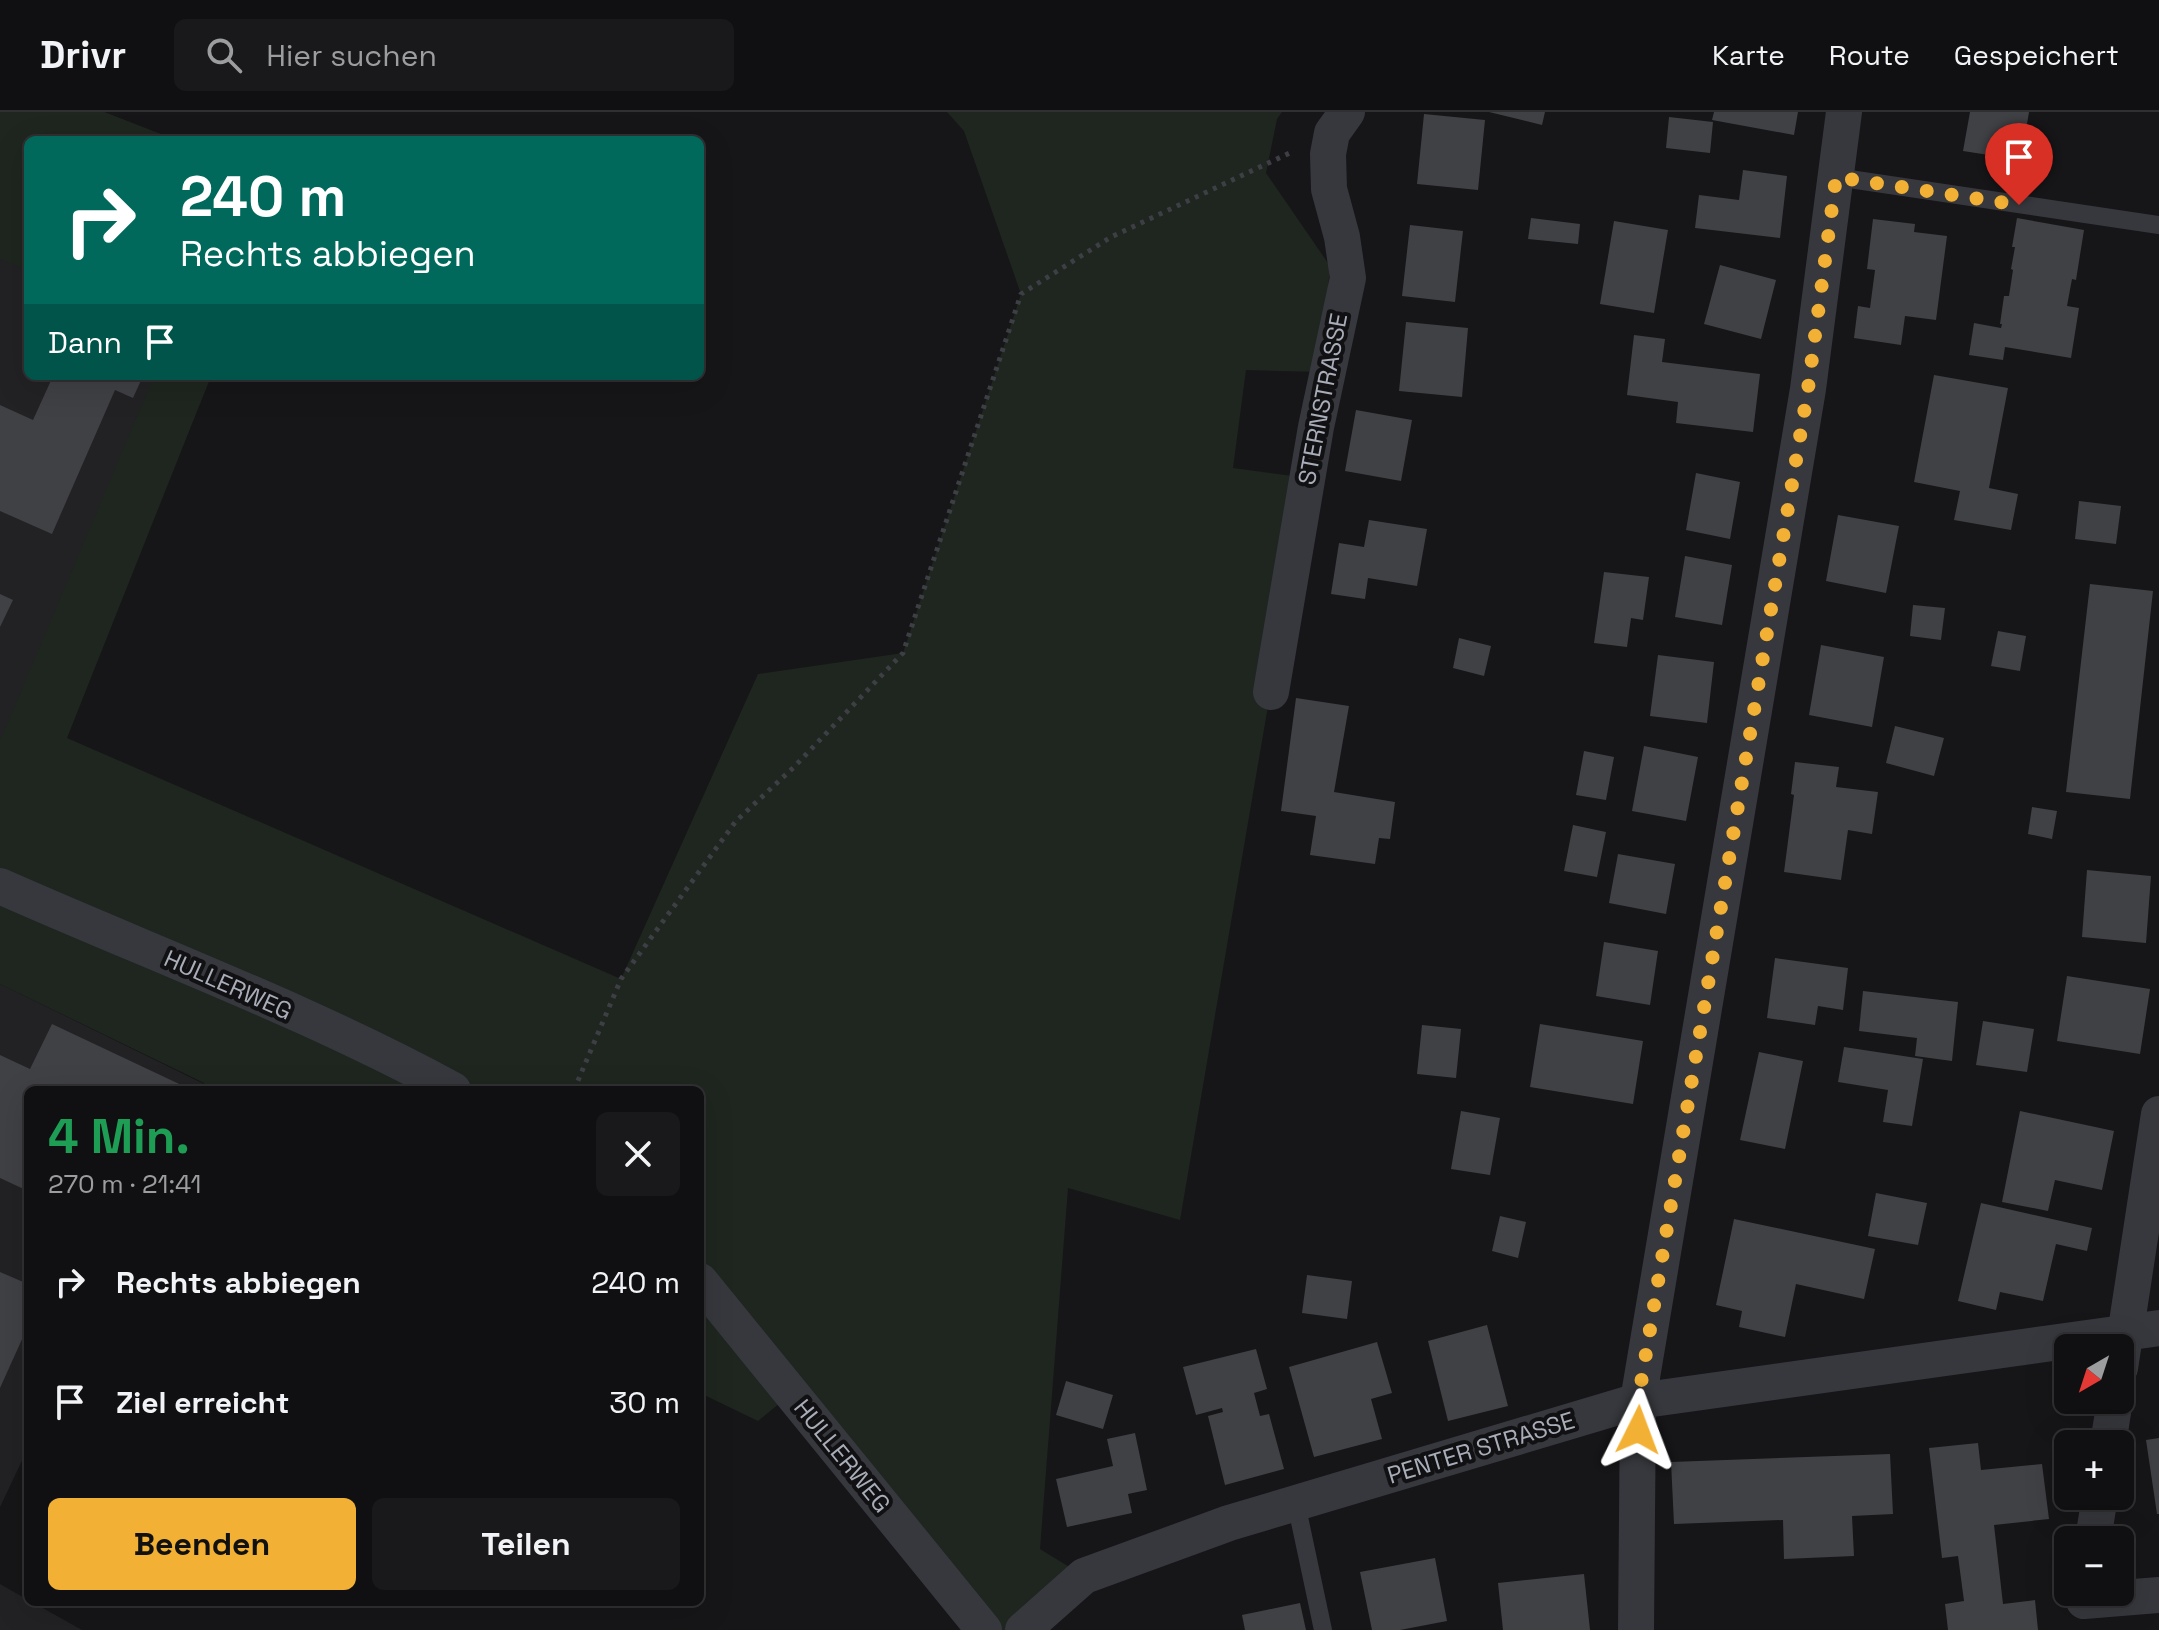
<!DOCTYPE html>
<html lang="de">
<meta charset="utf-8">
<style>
body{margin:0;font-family:"Space Grotesk",sans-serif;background:#19191b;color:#f1f3f6;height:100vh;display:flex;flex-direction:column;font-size:30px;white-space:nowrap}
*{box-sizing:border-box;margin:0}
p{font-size:26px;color:#9c9d9f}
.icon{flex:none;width:44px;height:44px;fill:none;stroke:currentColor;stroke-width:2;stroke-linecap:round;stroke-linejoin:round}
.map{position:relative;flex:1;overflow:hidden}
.details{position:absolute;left:24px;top:974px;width:680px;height:520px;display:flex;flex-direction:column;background:#101012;border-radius:12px;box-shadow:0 8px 32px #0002,0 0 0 2px #303032}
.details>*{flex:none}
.banner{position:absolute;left:24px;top:24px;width:680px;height:244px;border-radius:12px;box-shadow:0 8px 32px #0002,0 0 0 2px #303032;background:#00695c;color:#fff;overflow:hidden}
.needle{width:52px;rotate:219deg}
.tools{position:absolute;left:2054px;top:1222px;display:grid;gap:16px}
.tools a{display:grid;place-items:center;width:80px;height:80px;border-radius:12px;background:#101012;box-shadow:0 8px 32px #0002,0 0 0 2px #303032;font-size:40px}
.pin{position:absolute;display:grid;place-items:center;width:68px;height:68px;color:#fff;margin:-82px -34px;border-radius:50% 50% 50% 0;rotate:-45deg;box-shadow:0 0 8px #0007}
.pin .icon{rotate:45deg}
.me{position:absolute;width:88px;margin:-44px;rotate:3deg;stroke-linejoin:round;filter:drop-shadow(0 0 6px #0008)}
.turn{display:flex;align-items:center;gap:28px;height:168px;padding:0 24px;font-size:36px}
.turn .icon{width:104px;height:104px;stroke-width:2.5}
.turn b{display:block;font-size:56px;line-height:68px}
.then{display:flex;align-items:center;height:76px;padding:0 24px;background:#0003;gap:16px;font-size:30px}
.round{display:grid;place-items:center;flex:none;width:84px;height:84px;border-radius:12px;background:#19191b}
.overview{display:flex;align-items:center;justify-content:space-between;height:136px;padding:0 24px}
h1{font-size:48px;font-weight:700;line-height:60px;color:#1e9e55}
.primary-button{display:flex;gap:16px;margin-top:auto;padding:16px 24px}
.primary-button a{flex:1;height:92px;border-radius:12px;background:#f2b134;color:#111;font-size:32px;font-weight:700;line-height:92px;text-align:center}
.primary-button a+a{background:#19191b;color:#f1f3f6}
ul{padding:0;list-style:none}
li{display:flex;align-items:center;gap:24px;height:120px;padding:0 24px}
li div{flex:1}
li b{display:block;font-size:30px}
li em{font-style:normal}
header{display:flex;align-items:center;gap:48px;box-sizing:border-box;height:112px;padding:0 40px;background:#101012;border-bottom:2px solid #303032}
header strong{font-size:38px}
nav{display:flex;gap:44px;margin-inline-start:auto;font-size:28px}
.search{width:560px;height:72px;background:#19191b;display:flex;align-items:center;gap:20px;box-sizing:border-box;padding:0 28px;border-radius:12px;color:#9c9d9f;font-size:30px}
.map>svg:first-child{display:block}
.built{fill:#222225}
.green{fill:#1e261f}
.building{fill:#404145}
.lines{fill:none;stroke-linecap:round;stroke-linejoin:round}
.path{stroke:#3d3f44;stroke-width:5;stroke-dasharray:4 6;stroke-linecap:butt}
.lane{stroke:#37383d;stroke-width:18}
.street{stroke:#37383d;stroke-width:36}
.route{stroke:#f2b134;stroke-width:14;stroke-dasharray:0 25.2}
.labels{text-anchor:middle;stroke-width:8;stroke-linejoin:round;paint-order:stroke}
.street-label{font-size:24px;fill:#a8adb8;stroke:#111113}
</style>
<header>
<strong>Drivr</strong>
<div class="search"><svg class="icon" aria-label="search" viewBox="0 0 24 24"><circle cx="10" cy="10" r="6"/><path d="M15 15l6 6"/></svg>Hier suchen</div>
<nav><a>Karte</a><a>Route</a><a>Gespeichert</a></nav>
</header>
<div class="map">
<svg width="2159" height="1518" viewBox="0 0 2159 1518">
<rect width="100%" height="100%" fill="#161618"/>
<path class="built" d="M0 0H104L176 28H28V264H211L0 785Z
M0 872 204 972 201 978H28V1336L0 1395Z
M0 1472 28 1488V1490H32L82 1518H0Z"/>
<path class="green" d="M0 0H104L176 28H28V158L0 147Z
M947 0H1282L1277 7 1266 61 1330 154 1321 260 1246 258 1233 356 1307 366 1180 1108 1068 1076 1040 1437 1084 1464 1023 1518H984L791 1282 758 1309 700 1281V978H201L204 971 0 872V629L154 264H211L67 626 621 867 758 562 903 541 1021 182 964 19Z"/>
<path class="building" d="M1489 0H1545L1542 13Z
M1714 0H1798L1794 23 1712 8Z
M1970 0H2029L2021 48 1963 39Z
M1424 2 1485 8 1478 78 1417 72Z
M1669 5 1713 10 1710 41 1666 36Z
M1743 58 1787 64 1780 126 1695 116 1699 83 1739 88Z
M1531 106 1580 112 1578 132 1528 127Z
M2017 106 2084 118 2076 168 2072 167 2067 194 2079 196 2071 246 2005 235 2003 248 1969 243 1974 211 2001 216 2002 212H2000L2004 184H2009L2013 158 2011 157 2015 135H2012Z
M1873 107 1915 112 1914 120 1947 124 1936 208 1905 204 1901 233 1854 226 1858 194 1870 196 1875 158 1867 157Z
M1614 109 1668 118 1654 201 1600 192Z
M1410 113 1463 119 1455 190 1402 184Z
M1720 153 1776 168 1761 227 1704 212Z
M1406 210 1468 216 1462 285 1399 279Z
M1634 223 1665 227 1662 250 1760 262 1753 320 1676 311 1678 290 1627 283Z
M1934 263 2008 276 1989 376 2018 382 2011 418 1954 408 1960 379 1914 370Z
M53 264H143L133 286 115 278 52 422 0 399V293L33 308Z
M1356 298 1412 308 1401 369 1345 359Z
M1696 361 1740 370 1730 427 1686 418Z
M2079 389 2121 394 2116 432 2075 427Z
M1838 403 1899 414 1886 481 1826 469Z
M1369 408 1427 417 1417 474 1368 466 1365 487 1331 482 1339 431 1364 435Z
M1685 444 1732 453 1722 513 1675 505Z
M1604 460 1649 465 1643 508 1631 506 1627 535 1594 531Z
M2090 472 2153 479 2130 687 2066 680Z
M0 482 13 488 0 515Z
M1913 493 1945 496 1941 528 1910 524Z
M1998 519 2026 524 2020 559 1991 554Z
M1459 526 1491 534 1484 564 1453 556Z
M1821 533 1884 545 1872 615 1809 603Z
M1658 543 1714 550 1707 611 1650 604Z
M1296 586 1349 594 1334 680 1395 690 1390 727 1379 726 1375 752 1310 743 1316 704 1281 699Z
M1895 614 1944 626 1934 664 1886 651Z
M1644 634 1698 645 1686 709 1632 699Z
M1584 639 1614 645 1606 688 1576 683Z
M1795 650 1839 655 1836 675 1878 680 1872 722 1848 718 1841 768 1784 760 1794 683 1791 682Z
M2032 695 2057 699 2052 727 2028 722Z
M1573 713 1606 720 1597 765 1564 759Z
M1618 742 1675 752 1666 802 1609 791Z
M2087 758 2151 764 2146 831 2082 825Z
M1604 830 1658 839 1650 893 1596 884Z
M1775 846 1848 856 1843 898 1818 894 1815 913 1767 906Z
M2067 864 2150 877 2140 942 2057 929Z
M1863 879 1958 890 1952 949 1915 944 1917 926 1859 919Z
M1983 909 2034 917 2027 960 1976 953Z
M52 912 192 978H28V1079L0 1066V943L30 957Z
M1540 912 1643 929 1633 992 1530 975Z
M1422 913 1461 917 1456 966 1417 962Z
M1844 935 1923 947 1912 1014 1883 1010 1888 978 1838 970Z
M1759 940 1803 949 1785 1037 1740 1028Z
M1461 999 1500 1006 1490 1063 1451 1057Z
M2020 999 2114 1019 2102 1078 2055 1068 2048 1099 2002 1090Z
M1876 1081 1927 1091 1918 1133 1868 1124Z
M1981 1091 2092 1116 2087 1139 2056 1132 2043 1189 2000 1180 1996 1198 1958 1189Z
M1500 1104 1526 1110 1518 1146 1492 1139Z
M1734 1107 1875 1137 1864 1187 1796 1172 1785 1225 1739 1215 1742 1199 1716 1193Z
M0 1160 28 1172V1214L0 1276Z
M1307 1163 1352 1169 1347 1207 1302 1201Z
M1487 1213 1508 1294 1448 1309 1428 1229Z
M1377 1230 1392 1281 1371 1287 1382 1327 1314 1345 1289 1255Z
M1256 1237 1267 1277 1254 1281 1260 1304 1269 1302 1284 1357 1225 1373 1208 1304 1223 1300 1222 1296 1196 1303 1183 1255Z
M1066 1269 1113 1283 1103 1317 1056 1303Z
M1135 1321 1147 1378 1128 1382 1132 1401 1067 1415 1056 1367 1113 1354 1107 1327Z
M2159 1326V1402H2157L2146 1328Z
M1978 1331 1981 1358 2042 1352 2049 1407 1994 1413 2003 1492 2035 1488 2038 1518H1948L1945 1492 1964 1489 1958 1444 1942 1446 1929 1336Z
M1890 1342 1893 1402 1852 1404 1854 1444 1784 1447 1783 1408 1674 1412 1671 1350Z
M1435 1446 1447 1509 1400 1518H1372L1360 1460Z
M1584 1462 1590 1518H1503L1498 1471Z
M1300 1491 1306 1518H1245L1242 1503Z"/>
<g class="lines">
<path class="path" d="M574 978 621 867 736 709 794 655 903 541 1021 182 1111 125 1294 39"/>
<path class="lane" d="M1836 65 2159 113
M1296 1391 1323 1518"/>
<path class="street" d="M1271 580 1316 315 1348 166 1342 125 1329 77 1328 42 1332 21 1347 0
M0 774C151 841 308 899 453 978
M700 1169 984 1518
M2120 1256 2159 1002
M2108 1332 2115 1288
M2093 1428 2100 1384
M2084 1489 2159 1483
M1023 1518 1084 1464 1229 1411 1638 1289 2159 1216
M1636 1518 1638 1289 1808 277 1844 0"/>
</g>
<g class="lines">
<path class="route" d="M1638 1318V1289L1808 277 1836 65 2019 93"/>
</g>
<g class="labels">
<g class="street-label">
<text transform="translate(1323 287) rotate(-79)" y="8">STERNSTRASSE</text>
<text transform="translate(228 873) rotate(24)" y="8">HULLERWEG</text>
<text transform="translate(1481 1336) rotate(-17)" y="8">PENTER STRASSE</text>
<text transform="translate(842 1344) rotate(51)" y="8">HULLERWEG</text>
</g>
</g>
</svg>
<div class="tools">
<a><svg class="needle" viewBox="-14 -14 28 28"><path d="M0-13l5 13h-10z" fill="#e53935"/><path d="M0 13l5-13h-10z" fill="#9c9d9f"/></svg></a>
<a>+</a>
<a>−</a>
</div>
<div class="pin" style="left:2019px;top:93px;background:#d93025"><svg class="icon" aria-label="arrive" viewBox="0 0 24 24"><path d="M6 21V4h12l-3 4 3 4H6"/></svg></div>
<svg class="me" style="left:1638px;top:1318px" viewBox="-20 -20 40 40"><path d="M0-17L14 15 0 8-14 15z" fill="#f2b134" stroke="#fff" stroke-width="4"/></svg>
<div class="banner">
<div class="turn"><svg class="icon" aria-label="right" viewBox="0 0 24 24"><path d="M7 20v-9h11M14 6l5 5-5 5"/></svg><div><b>240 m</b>Rechts abbiegen</div></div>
<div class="then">Dann<svg class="icon" aria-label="arrive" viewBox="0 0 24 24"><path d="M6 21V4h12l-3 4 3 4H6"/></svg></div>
</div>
<section class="details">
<div class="overview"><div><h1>4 Min.</h1><p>270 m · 21:41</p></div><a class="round"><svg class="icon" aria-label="close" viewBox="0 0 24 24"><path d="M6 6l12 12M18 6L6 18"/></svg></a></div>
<ul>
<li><svg class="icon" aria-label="right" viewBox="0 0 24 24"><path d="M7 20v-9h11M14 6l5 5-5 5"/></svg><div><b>Rechts abbiegen</b></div><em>240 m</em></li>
<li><svg class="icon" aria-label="arrive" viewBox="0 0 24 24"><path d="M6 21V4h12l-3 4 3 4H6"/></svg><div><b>Ziel erreicht</b></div><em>30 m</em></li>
</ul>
<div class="primary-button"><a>Beenden</a><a>Teilen</a></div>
</section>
</div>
